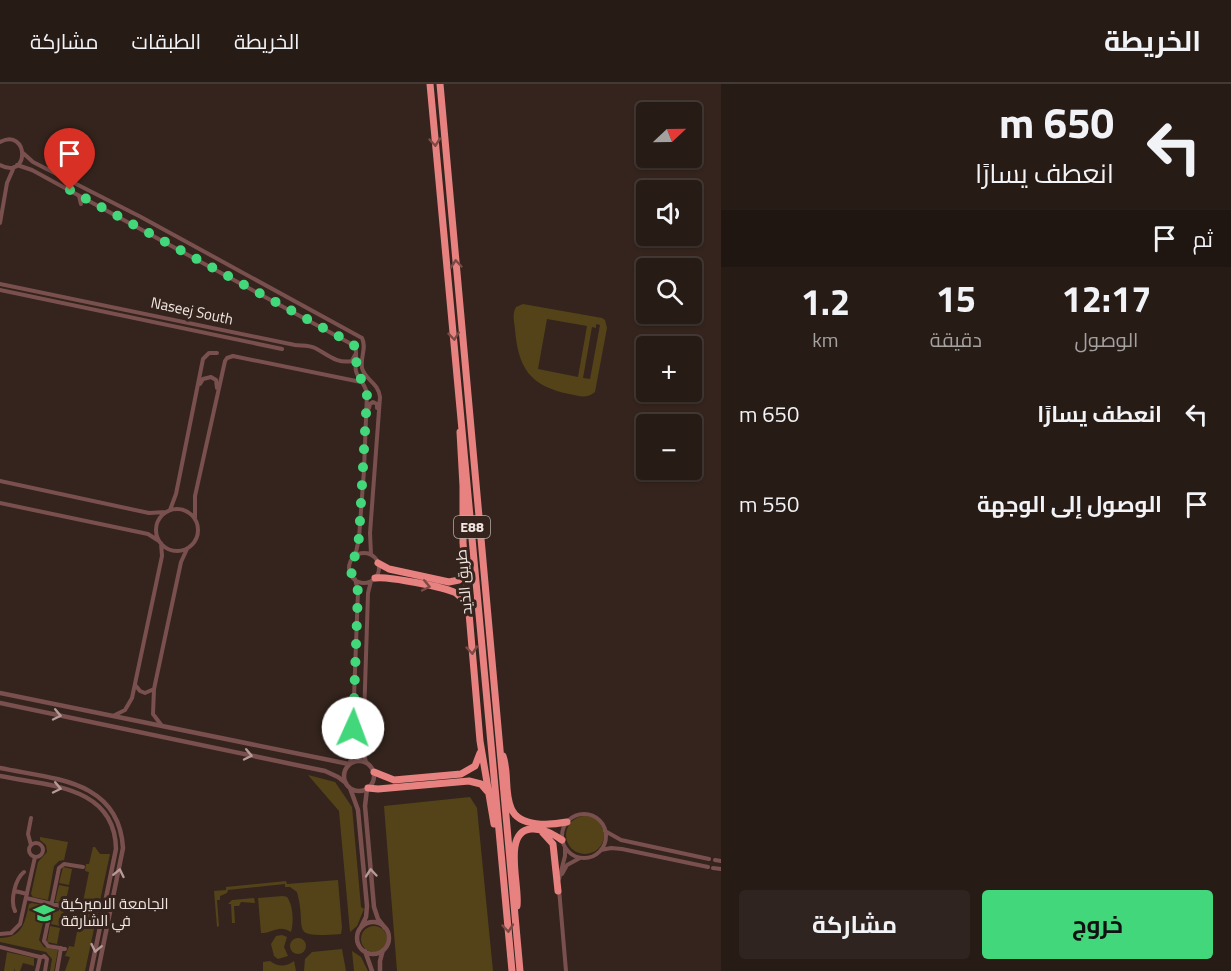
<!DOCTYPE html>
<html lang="ar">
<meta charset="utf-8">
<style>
body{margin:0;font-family:"Titillium Web",Cairo,sans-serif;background:#2f241f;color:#f1f3f6;direction:rtl;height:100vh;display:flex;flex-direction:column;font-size:22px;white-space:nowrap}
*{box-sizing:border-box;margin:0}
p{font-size:20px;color:#a4a1a1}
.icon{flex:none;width:33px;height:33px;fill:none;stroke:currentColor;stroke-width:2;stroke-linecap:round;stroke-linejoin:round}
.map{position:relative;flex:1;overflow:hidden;direction:ltr}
.drawer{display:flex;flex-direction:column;background:#271b16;width:510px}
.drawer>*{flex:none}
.banner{background:#271b16;color:#f1f3f6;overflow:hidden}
.needle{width:39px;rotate:68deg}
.tools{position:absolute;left:636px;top:18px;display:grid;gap:12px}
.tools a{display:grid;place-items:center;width:66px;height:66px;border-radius:6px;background:#271b16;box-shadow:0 2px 4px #0004,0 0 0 2px #433935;font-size:30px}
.pin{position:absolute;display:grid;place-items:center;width:51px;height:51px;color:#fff;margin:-62px -26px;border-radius:50% 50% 50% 0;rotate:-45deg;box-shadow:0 0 6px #0007}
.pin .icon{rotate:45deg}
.me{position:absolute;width:66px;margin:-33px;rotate:2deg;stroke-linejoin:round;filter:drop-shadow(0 0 4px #0008)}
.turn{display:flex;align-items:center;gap:21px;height:126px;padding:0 18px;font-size:27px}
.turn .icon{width:78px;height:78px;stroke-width:2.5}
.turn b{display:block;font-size:42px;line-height:51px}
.then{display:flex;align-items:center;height:57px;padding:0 18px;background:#0003;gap:12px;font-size:22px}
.eta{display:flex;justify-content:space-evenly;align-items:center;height:102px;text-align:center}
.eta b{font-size:36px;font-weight:700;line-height:42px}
.cta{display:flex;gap:12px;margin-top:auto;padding:12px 18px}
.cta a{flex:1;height:69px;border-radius:6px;background:#42d77b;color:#111;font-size:24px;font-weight:700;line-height:69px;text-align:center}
.cta a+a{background:#2f241f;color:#f1f3f6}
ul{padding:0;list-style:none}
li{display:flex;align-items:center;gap:18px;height:90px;padding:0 18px}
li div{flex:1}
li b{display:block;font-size:22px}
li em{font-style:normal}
header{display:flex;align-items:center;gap:36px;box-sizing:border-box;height:84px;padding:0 30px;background:#271b16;border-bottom:2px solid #433935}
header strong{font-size:28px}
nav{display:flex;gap:33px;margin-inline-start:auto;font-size:21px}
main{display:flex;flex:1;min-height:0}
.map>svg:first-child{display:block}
.green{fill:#544318;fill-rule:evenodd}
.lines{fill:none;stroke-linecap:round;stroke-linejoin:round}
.minor{stroke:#79504e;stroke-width:4}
.tertiary{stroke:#79504e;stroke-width:4.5}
.motorway{stroke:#e78280;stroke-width:7}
.oneway{stroke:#7c4a45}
.oneway2{stroke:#b59b98}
.route{stroke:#42d77b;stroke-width:10;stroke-dasharray:0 18}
.labels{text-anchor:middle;stroke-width:6;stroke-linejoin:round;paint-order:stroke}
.shield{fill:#34241d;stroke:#b8aca6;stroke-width:1.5}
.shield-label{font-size:14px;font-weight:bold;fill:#f1e6e1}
.street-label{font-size:15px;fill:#f1e6e1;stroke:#34241d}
.poi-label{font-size:15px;fill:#f1e6e1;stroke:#34241d;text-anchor:start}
</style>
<header>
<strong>الخريطة</strong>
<nav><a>الخريطة</a><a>الطبقات</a><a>مشاركة</a></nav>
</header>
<main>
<section class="drawer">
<div class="banner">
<div class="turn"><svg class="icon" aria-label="left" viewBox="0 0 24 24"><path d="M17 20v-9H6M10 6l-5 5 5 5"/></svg><div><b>650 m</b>انعطف يسارًا</div></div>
<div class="then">ثم<svg class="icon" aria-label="arrive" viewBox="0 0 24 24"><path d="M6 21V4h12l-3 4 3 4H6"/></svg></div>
</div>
<div class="eta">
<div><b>12:17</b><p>الوصول</p></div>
<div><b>15</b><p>دقيقة</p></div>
<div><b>1.2</b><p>km</p></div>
</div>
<ul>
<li><svg class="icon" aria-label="left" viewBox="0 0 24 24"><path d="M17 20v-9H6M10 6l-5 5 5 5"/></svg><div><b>انعطف يسارًا</b></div><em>650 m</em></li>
<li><svg class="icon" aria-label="arrive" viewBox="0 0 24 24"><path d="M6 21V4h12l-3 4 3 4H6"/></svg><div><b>الوصول إلى الوجهة</b></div><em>550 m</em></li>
</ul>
<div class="cta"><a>خروج</a><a>مشاركة</a></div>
</section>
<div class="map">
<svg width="721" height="887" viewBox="0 0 721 887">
<rect width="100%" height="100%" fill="#34241d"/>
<path class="green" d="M523 220 602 234 605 236 607 244 595 308C587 315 579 312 569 310 530 302 518 284 515 245 514 237 512 230 516 223ZM547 235 587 242 578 293 538 285ZM596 240 600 241 590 295 583 294 592 243 596 244Z
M308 691 335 698 352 723 361 823 364 825 357 842 350 848 339 727Z
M470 713 477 724 493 887H397L384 722Z
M566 751a19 19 0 1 1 38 0a19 19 0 1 1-38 0Z
M40 753 68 758 64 776 59 777 54 782 48 816 33 813 31 810 38 778 47 768 46 761 40 756Z
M93 763H95L100 770H110L85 887H65L70 873 65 872 69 862 74 863 89 788 85 787 86 780H89Z
M63 783 72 785 69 801 59 799Z
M338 796 342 844 341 850C286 854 308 847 297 808L290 803H285V800L228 806 227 809 220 812V816H217L219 842 217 843 214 807 226 806V803L286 797 287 800Z
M59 801 69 803 65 820 55 818Z
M283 812 287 813C293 821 294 838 291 848 279 840 273 849 261 849L258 814Z
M254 814 255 819 241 818 239 822H234L235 839H232L231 820H228L232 816Z
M32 819 47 822 39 856 44 863 58 866 54 887H50L52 875 46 868 0 858V854C22 854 25 839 29 820Z
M54 824 64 826 60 842 51 840Z
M361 855a13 13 0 1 1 26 0a13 13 0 1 1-26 0Z
M50 842 60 844 57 860 47 858Z
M282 851 287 853 284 863 288 872 278 875 274 872 271 860 276 852Z
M290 862a8 8 0 1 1 16 0a8 8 0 1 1-16 0Z
M342 865 346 887H304L305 875 312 868Z
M352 867 361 873 368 887H354Z
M7 868 34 874V882L23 879 20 887H15V884L14 887H4Z
M270 877C278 883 286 883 294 877L296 887H263V878Z"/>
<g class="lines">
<path class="minor" d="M0 58C29 43 30 97 0 81
M23 69 33 78 141 133 362 254C367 264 360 273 362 284 365 296 378 298 380 313L370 449 371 471
M17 81 32 86 355 262C358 271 354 278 356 287 358 295 365 300 367 309L364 386 359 454 355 473
M79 112 81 120
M0 139 7 99 14 83
M0 200 295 261C301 262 309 261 315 264 327 270 336 280 352 277L355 271
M0 206 282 265
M200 300 203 295 211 293 216 296 217 304
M369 324 370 320 373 318 377 320V324
M0 397 149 429 166 428
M0 419 148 450 159 457
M156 446a21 21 0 1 1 42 0a21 21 0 1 1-42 0Z
M170 426 176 410 203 275 209 269H217
M195 434V412L225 277 227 274 233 272 361 298
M349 484a15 15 0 1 1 30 0a15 15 0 1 1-30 0Z
M136 602 140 607 145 609 154 605
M113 632 125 626 132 614 162 472 161 459
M162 642 153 630 154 605 181 478 187 465
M366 678 363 666 368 509 371 497
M350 679 352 666 358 507 355 495
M562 752a22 22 0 1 1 44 0a22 22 0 1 1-44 0Z
M605 747 621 756 709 775
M29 766a7 7 0 1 1 14 0a7 7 0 1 1-14 0Z
M31 761 28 750 31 734
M601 766 611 764 622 765 708 783
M715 776 721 777
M713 784 721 785
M562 790 567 781 580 774
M559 795 565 772V764
M559 805 566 887
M15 807 27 810
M26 814 74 825
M15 827C10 817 15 795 24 788
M0 850 11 849 20 840 35 773
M0 863 40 873
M65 865 48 862 44 857 59 784 64 780 83 783
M37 887 40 874 44 872 47 875 45 887
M57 887 61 864"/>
<path class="tertiary" d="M0 609 349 680
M0 619 325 687 338 693 346 699
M344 692a15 15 0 1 1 30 0a15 15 0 1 1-30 0Z
M0 684C52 695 119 695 123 764L98 887
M0 692C47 702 115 701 116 765L91 887
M350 704 358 726 367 822 366 833 361 843
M367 705 365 722 374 823 378 835 385 844
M357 854a16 16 0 1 1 32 0a16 16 0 1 1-32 0Z
M365 867 372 887
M380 887V877L383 866"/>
<path class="motorway" d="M430 0 512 887
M440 0 520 887
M460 348 463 402V459L480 657 494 740
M378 479 389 485 449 498 459 496 466 488
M375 494C387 492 445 503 456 509 461 513 465 518 468 524
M503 672C509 689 504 708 511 724 519 744 551 741 567 738
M374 688 394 696 461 690 475 682 480 669
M368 704 378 705 469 697 481 700 487 707
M543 749 553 760 558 807
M517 822C520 803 502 747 531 745 543 744 553 750 562 756"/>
</g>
<defs><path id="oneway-chevron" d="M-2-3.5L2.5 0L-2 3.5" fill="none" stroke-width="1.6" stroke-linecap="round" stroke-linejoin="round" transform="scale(1.5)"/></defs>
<g class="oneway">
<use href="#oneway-chevron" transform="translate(435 58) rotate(85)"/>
<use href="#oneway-chevron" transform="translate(456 180) rotate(-95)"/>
<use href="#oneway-chevron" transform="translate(454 252) rotate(84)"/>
<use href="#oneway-chevron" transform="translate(426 502) rotate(12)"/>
<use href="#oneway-chevron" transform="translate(472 566) rotate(85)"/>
<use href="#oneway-chevron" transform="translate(508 844) rotate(85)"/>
</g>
<g class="oneway2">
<use href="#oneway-chevron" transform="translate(57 631) rotate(12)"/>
<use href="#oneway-chevron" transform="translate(248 671) rotate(12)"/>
<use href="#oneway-chevron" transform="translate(57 704) rotate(12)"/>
<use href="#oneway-chevron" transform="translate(119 789) rotate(-78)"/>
<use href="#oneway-chevron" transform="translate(371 789) rotate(-95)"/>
<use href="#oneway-chevron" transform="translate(96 864) rotate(102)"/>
</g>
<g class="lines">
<path class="route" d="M70 106 351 259 357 264 356 287 366 303 367 312 359 454 355 472 351 479 350 485 358 507 353 644"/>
</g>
<defs>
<symbol id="university-bare" viewBox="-9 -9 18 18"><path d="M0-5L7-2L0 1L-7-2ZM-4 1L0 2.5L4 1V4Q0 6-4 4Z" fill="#42d77b" stroke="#34241d" stroke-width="2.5" paint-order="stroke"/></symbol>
</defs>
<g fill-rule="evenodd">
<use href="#university-bare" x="29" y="814" width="30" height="30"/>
</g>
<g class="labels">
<rect class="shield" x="454" y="432" width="36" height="22" rx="4.5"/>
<g class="shield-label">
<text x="472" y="448">E88</text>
</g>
<g class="street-label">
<text transform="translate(192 227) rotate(12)" y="5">Naseej South</text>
<text transform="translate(464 498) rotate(-95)" y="5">طريق الذيد</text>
</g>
<g class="poi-label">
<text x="61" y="825">الجامعة الاميركية<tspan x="61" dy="17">في الشارقة</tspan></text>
</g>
</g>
</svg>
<div class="tools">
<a><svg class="needle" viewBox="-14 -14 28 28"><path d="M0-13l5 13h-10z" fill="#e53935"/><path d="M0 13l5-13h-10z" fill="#a4a1a1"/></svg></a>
<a><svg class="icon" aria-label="sound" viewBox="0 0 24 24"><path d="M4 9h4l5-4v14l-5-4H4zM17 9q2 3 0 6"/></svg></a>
<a><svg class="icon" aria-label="search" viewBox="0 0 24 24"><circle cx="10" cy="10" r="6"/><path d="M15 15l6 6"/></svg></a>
<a>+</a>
<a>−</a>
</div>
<div class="pin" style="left:70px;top:106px;background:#d93025"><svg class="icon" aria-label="arrive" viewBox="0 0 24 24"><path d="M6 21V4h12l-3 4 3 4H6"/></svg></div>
<svg class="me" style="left:353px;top:644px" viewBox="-20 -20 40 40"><circle r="19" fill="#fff"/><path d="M0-13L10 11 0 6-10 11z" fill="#42d77b"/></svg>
</div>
</main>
